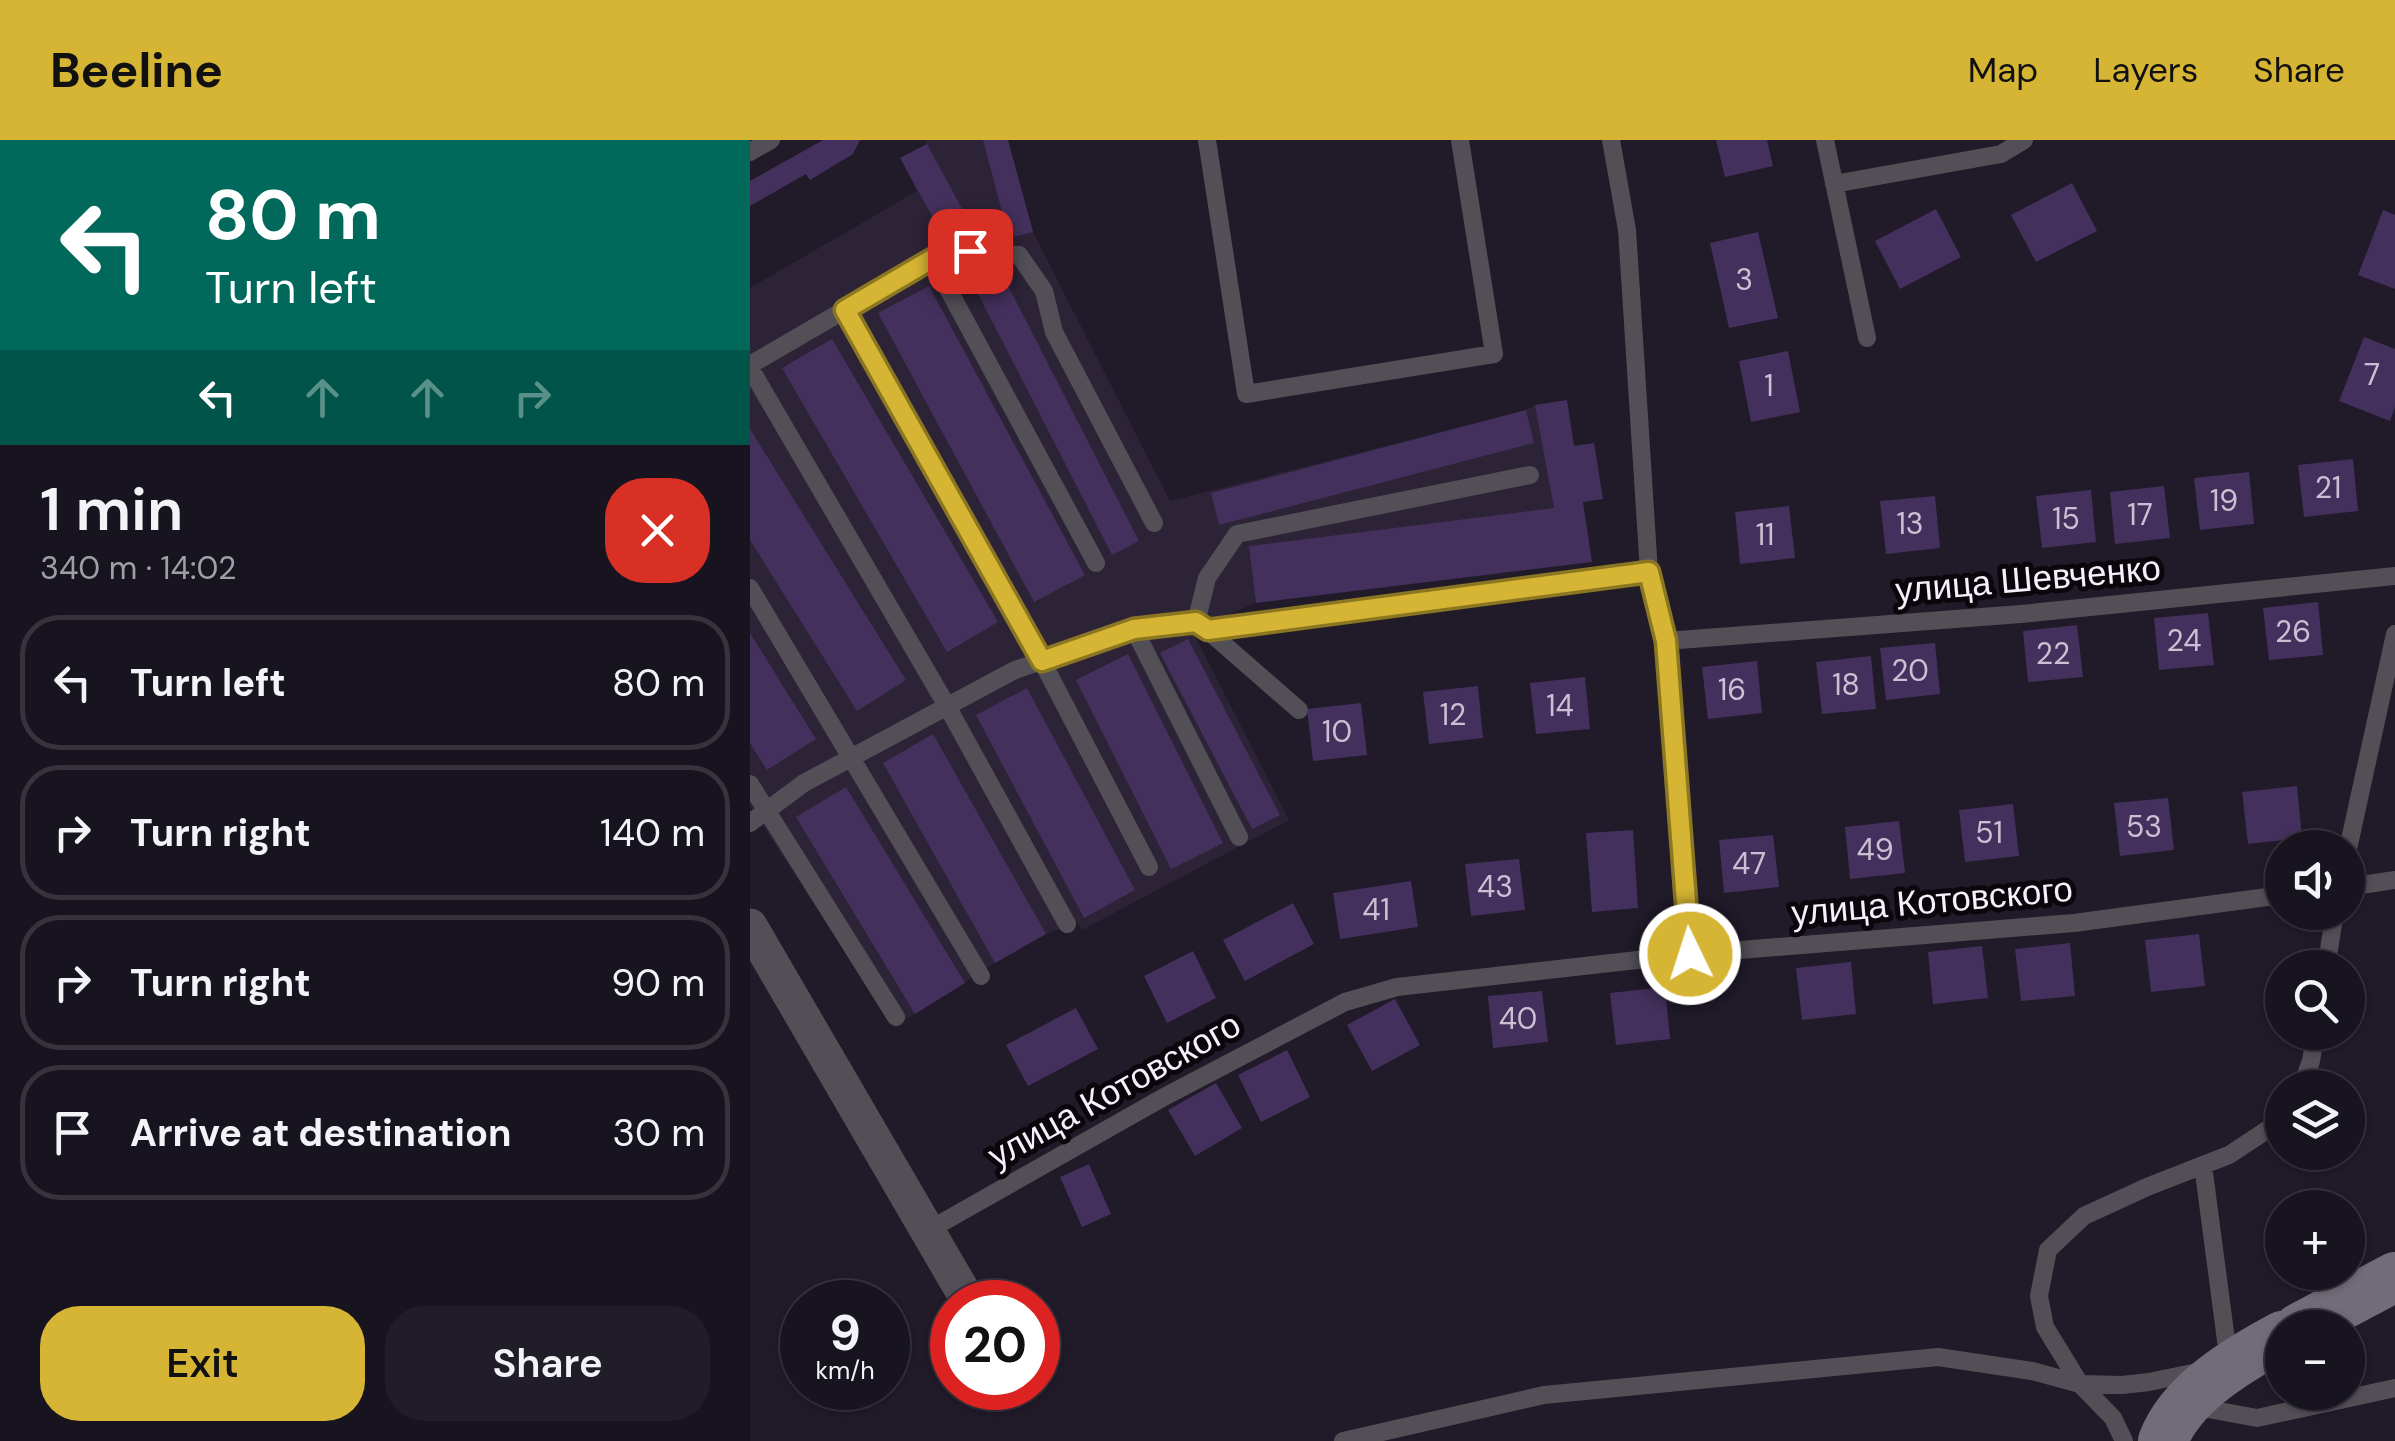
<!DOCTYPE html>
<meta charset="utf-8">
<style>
body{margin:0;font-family:"DM Sans",sans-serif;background:#211d28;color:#f1f3f6;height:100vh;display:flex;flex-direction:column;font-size:38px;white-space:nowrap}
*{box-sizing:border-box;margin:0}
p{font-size:32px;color:#9f9ea4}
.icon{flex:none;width:55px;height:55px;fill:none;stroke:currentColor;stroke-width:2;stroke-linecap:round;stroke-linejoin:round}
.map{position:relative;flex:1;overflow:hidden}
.panel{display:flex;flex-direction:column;background:#18141f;width:750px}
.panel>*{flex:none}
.top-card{background:#00695c;color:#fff;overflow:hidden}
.buttons{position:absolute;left:1515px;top:690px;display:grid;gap:20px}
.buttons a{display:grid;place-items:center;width:100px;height:100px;border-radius:50%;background:#18141f;box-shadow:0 2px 8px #0004,0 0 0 2px #36333d;font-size:50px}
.speed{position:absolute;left:30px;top:1140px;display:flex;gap:20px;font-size:50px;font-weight:700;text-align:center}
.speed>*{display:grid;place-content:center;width:130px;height:130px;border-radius:50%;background:#18141f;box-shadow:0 2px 8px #0004,0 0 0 2px #36333d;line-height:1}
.speed small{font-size:25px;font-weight:400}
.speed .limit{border:15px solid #d22;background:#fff;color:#111}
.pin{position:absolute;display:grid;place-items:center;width:85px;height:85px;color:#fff;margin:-42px;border-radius:20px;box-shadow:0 5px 15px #0006}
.me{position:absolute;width:110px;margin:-55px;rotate:356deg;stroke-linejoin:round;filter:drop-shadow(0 0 8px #0008)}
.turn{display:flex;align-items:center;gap:35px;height:210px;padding:0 40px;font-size:45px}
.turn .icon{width:130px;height:130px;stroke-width:2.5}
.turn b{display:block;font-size:70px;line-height:85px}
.lanes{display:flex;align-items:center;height:95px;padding:0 40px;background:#0003;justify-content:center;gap:50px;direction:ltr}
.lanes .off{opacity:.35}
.round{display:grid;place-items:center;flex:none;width:105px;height:105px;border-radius:40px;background:#211d28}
.head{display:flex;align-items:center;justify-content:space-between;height:170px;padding:0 40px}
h1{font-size:60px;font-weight:600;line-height:75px}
.button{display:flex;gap:20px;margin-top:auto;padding:20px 40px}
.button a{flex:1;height:115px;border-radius:40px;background:#d6b534;color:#111;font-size:40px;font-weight:600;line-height:115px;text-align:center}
.button a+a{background:#211d28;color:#f1f3f6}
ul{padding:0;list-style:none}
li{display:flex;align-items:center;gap:30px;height:135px;margin:0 20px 15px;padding:0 20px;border:5px solid #36333d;border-radius:40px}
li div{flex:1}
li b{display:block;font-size:38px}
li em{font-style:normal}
header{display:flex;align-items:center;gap:60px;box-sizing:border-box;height:140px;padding:0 50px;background:#d6b534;color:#111}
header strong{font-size:48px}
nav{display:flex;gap:55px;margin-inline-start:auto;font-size:35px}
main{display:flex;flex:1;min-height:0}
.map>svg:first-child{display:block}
.built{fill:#2c2337}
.building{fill:#44305c}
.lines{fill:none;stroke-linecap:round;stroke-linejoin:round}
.service{stroke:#534f57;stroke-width:18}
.minor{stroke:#534f57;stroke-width:35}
.secondary{stroke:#716c78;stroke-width:50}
.route-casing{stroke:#8b7622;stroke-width:25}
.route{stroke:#d6b534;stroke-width:18}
.labels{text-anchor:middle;stroke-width:10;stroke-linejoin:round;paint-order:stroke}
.number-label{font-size:30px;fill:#c9c1d3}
.street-label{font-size:35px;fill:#f5f1fb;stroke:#09060c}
</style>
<header>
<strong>Beeline</strong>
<nav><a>Map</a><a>Layers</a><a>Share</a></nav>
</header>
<main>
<section class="panel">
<div class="top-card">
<div class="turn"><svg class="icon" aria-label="left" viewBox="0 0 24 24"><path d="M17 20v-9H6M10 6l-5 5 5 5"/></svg><div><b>80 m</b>Turn left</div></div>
<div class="lanes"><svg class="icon" aria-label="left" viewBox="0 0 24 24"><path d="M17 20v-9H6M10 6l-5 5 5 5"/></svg><svg class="icon off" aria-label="ahead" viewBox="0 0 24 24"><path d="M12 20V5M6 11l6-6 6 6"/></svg><svg class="icon off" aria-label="ahead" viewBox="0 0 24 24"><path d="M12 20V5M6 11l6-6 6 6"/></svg><svg class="icon off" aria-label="right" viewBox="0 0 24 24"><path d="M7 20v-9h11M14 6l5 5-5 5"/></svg></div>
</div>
<div class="head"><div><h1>1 min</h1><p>340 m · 14:02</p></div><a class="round" style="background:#d93025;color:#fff"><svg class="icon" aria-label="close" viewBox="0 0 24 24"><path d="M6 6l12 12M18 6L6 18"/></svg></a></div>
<ul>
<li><svg class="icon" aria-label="left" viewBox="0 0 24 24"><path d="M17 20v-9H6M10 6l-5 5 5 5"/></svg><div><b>Turn left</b></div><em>80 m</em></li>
<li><svg class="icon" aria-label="right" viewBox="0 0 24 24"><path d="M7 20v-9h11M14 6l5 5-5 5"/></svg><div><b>Turn right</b></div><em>140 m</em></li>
<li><svg class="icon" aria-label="right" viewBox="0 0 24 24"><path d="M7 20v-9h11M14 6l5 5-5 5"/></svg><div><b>Turn right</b></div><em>90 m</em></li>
<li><svg class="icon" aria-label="arrive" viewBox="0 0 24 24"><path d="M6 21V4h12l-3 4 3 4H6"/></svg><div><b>Arrive at destination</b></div><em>30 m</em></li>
</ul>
<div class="button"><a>Exit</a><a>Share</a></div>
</section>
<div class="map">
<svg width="1645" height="1301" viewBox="0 0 1645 1301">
<rect width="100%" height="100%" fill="#201a29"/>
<path class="built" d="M175 0H258L283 92 420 361 776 270 785 265 817 260 824 306 844 303 853 359 833 362 506 463 452 486 443 492 539 680 332 790 327 782 296 794 245 823 144 887 0 666V148L167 51 150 18 176 4Z"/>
<path class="building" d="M73 0H110L103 14 60 40 56 34 0 66V41Z
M233 0H258L283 92 259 98Z
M966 0H1017L1023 26 975 37Z
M177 4 217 78 191 92 150 18Z
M1322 43 1347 91 1286 122 1261 75Z
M1186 69 1211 117 1150 149 1125 101Z
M1633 70 1645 75V149L1608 135Z
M1008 92 1028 178 979 188 960 103Z
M250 130 389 401 362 415 223 144Z
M179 146 335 435 284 462 128 173Z
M1614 197 1645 209V267L1640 281 1589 261Z
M82 199 248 482 197 512 32 228Z
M1038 211 1050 272 1001 282 989 221Z
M817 260 824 306 844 303 853 359 833 362 842 422 506 463 499 406 804 368 785 265Z
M776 270 784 303 469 385 461 353Z
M0 289 156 540 107 571 0 400Z
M1603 319 1608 371 1554 377 1548 325Z
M1499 332 1504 384 1450 390 1444 338Z
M1414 346 1420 398 1365 404 1360 352Z
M1341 350 1346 402 1292 408 1286 356Z
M1185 356 1190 408 1136 414 1130 361Z
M1039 366 1045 418 990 424 985 372Z
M1568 462 1573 515 1519 520 1513 468Z
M1458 473 1464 525 1409 530 1404 478Z
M1327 485 1333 537 1278 542 1273 491Z
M0 493 66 599 17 630 0 603Z
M438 499 530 675 502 689 410 513Z
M1185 503 1190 554 1136 560 1130 508Z
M378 514 473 703 421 729 326 540Z
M1121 516 1126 569 1072 574 1066 522Z
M1007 521 1012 573 958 579 952 527Z
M835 537 840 589 786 594 780 543Z
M728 546 733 598 679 604 673 552Z
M277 548 385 750 334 778 226 575Z
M611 563 617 615 563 621 557 569Z
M183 594 296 794 245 823 133 623Z
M1547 646 1552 698 1498 704 1492 652Z
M96 647 215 843 165 874 46 677Z
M1418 658 1424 710 1370 716 1364 663Z
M1263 664 1269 716 1215 722 1209 670Z
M1149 681 1155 733 1100 739 1095 687Z
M883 690 888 768 842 772 836 693Z
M1023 695 1029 747 974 753 969 700Z
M769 719 775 770 721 776 715 724Z
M661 741 668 787 590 799 583 753Z
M543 763 564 804 495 841 473 800Z
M1449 794 1455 846 1401 852 1395 800Z
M1320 803 1325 856 1271 861 1265 809Z
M1232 806 1238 858 1183 864 1178 812Z
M443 811 466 858 417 883 394 836Z
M1101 822 1106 874 1052 880 1046 828Z
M915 847 920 899 866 905 860 853Z
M792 851 798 902 743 908 738 856Z
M645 859 670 905 622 931 597 885Z
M326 868 348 909 278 946 256 905Z
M537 910 560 957 511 982 488 935Z
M466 943 492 988 445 1016 418 970Z
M339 1024 361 1074 332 1087 310 1037Z"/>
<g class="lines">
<path class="service" d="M457 0 496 254 744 214 710 0
M861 0 877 90 899 432 916 501 941 814
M1075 0 1117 198
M0 12 21 0
M1084 44 1251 14 1274 0
M182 119 346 423
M95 170 269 477 399 727
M0 225 182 119 220 111 269 115 294 151 304 192 404 383
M0 228 197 566 317 784
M0 448 231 836
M455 488 549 570
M384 489 489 697
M458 490 899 432
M916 501 1271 474 1645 436
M0 644 146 877
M0 683 54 643 265 530 384 489 446 482 457 438 487 394 780 335
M1598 709 1645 494
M1598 747 1645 740
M1576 828 1585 772
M1551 948 1561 921 1566 892
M1453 1025 1479 1223
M179 1090 414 957 595 862 647 847 941 814 1324 783 1532 755
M1452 1231 1399 1242 1372 1245 1330 1244 1295 1187 1289 1156 1298 1110 1334 1076 1397 1047 1479 1015 1532 980
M1442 1266 1507 1278 1645 1248
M593 1301 794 1255 1188 1217 1282 1231 1330 1244 1363 1278 1374 1301"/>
<path class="minor" d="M0 786 219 1162"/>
<path class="secondary" d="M1549 1188 1645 1137
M1413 1301C1431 1253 1489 1219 1532 1196"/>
</g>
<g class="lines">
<defs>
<path id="route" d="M220 111 182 119 95 170 292 521 384 489 446 482 458 490 899 432 916 501 940 814"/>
</defs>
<use href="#route" class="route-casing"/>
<use href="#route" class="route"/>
</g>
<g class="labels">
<g class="number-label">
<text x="994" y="150">3</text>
<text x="1622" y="245">7</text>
<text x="1019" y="256">1</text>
<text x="1578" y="358">21</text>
<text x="1474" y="371">19</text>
<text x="1390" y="385">17</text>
<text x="1316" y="389">15</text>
<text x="1160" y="394">13</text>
<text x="1015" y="405">11</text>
<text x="1543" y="502">26</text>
<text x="1434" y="511">24</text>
<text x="1303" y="524">22</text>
<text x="1160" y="541">20</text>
<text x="1096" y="555">18</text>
<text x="982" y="560">16</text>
<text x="810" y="576">14</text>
<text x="703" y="585">12</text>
<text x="587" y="602">10</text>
<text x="1394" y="697">53</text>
<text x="1239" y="703">51</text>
<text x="1125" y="720">49</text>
<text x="999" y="734">47</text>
<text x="745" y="757">43</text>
<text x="626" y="780">41</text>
<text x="768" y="889">40</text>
</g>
<g class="street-label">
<text transform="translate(1278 439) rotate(-5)" y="12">улица Шевченко</text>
<text transform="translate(1182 761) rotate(-5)" y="12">улица Котовского</text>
<text transform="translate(364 950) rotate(-29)" y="12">улица Котовского</text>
</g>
</g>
</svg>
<div class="buttons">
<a><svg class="icon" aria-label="sound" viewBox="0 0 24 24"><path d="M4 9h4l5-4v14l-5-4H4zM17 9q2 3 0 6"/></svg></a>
<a><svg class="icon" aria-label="search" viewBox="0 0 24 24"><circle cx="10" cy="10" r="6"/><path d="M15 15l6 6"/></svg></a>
<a><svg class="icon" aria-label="layers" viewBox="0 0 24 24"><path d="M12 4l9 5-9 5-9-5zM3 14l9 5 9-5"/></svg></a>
<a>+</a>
<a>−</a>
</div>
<div class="speed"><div>9<small>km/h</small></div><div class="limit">20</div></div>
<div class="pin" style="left:220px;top:111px;background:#d93025"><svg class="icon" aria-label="arrive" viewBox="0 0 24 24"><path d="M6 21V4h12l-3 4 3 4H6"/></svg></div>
<svg class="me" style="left:940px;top:814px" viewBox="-20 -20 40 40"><circle r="17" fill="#d6b534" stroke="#fff" stroke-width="3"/><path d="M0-11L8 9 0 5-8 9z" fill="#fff"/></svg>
</div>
</main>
